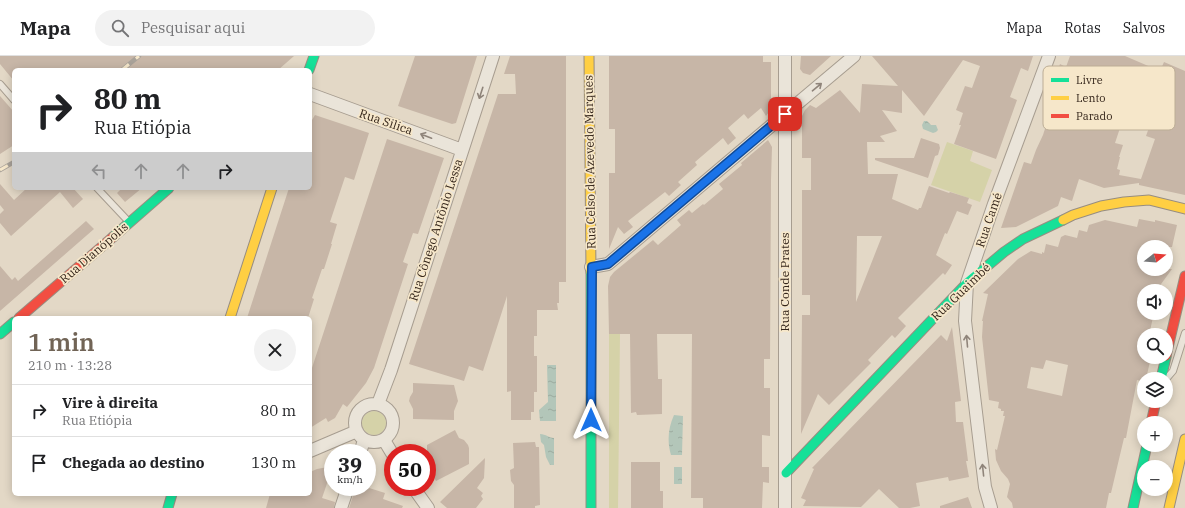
<!DOCTYPE html>
<html lang="pt">
<meta charset="utf-8">
<style>
body{margin:0;font-family:"IBM Plex Serif",serif;background:#f2f2f2;color:#202124;height:100vh;display:flex;flex-direction:column;font-size:15px;white-space:nowrap}
*{box-sizing:border-box;margin:0}
p{font-size:13px;color:#757577}
.icon{flex:none;width:22px;height:22px;fill:none;stroke:currentColor;stroke-width:2;stroke-linecap:round;stroke-linejoin:round}
.map{position:relative;flex:1;overflow:hidden}
.drawer{position:absolute;left:12px;top:260px;width:300px;height:180px;display:flex;flex-direction:column;background:#fff;border-radius:6px;box-shadow:0 2px 10px #0003}
.drawer>*{flex:none}
.top-card{position:absolute;left:12px;top:12px;width:300px;height:122px;border-radius:6px;box-shadow:0 2px 10px #0003;background:#fff;color:#202124;overflow:hidden}
.needle{width:26px;rotate:73deg}
.controls{position:absolute;left:1137px;top:184px;display:grid;gap:8px}
.controls a{display:grid;place-items:center;width:36px;height:36px;border-radius:50%;background:#fff;box-shadow:0 2px 10px #0003;font-size:20px}
.speed{position:absolute;left:324px;top:388px;display:flex;gap:8px;font-size:20px;font-weight:700;text-align:center}
.speed>*{display:grid;place-content:center;width:52px;height:52px;border-radius:50%;background:#fff;box-shadow:0 2px 10px #0003;line-height:1}
.speed small{font-size:10px;font-weight:400}
.speed .limit{border:6px solid #d22;background:#fff;color:#111}
.pin{position:absolute;display:grid;place-items:center;width:34px;height:34px;color:#fff;margin:-17px;border-radius:8px;box-shadow:0 2px 6px #0006}
.me{position:absolute;width:44px;margin:-22px;rotate:0deg;stroke-linejoin:round;filter:drop-shadow(0 0 3px #0008)}
.turn{display:flex;align-items:center;gap:14px;height:84px;padding:0 16px;font-size:18px}
.turn .icon{width:52px;height:52px;stroke-width:2.5}
.turn b{display:block;font-size:28px;line-height:34px}
.lanes{display:flex;align-items:center;height:38px;padding:0 16px;background:#0003;justify-content:center;gap:20px;direction:ltr}
.lanes .off{opacity:.35}
.round{display:grid;place-items:center;flex:none;width:42px;height:42px;border-radius:21px;background:#f2f2f2}
.overview{display:flex;align-items:center;justify-content:space-between;height:68px;padding:0 16px}
h1{font-size:24px;font-weight:600;line-height:30px;color:#716456}
ul{padding:0;list-style:none}
li{display:flex;align-items:center;gap:12px;height:52px;padding:0 16px;border-top:1px solid #e0e0e0}
li div{flex:1}
li b{display:block;font-size:15px}
li em{font-style:normal}
header{display:flex;align-items:center;gap:24px;box-sizing:border-box;height:56px;padding:0 20px;background:#fff;border-bottom:1px solid #e0e0e0}
header strong{font-size:19px}
nav{display:flex;gap:22px;margin-inline-start:auto;font-size:14px}
.search{width:280px;height:36px;background:#f2f2f2;display:flex;align-items:center;gap:10px;box-sizing:border-box;padding:0 14px;border-radius:22px;color:#757577;font-size:15px}
.map>svg:first-child{display:block}
.green{fill:#d5d2a8}
.water{fill:url(#water-ripples)}
.building{fill:#c7b6a7;fill-rule:evenodd}
.lines{fill:none;stroke-linecap:round;stroke-linejoin:round}
.lane-casing{stroke:#a79d90;stroke-width:8}
.street-casing{stroke:#a79d90;stroke-width:14}
.fast-casing{stroke:#978d81;stroke-width:11}
.slow-casing{stroke:#978d81;stroke-width:11}
.jam-casing{stroke:#978d81;stroke-width:11}
.lane{stroke:#eae4d9;stroke-width:6}
.street{stroke:#eae4d9;stroke-width:12}
.fast{stroke:#16e098;stroke-width:9}
.slow{stroke:#ffcf43;stroke-width:9}
.jam{stroke:#f24e42;stroke-width:9}
.rail-casing{stroke:#a9a299;stroke-width:4.5}
.rail{stroke:#f6e7ca;stroke-width:3;stroke-dasharray:9;stroke-linecap:butt}
.oneway{stroke:#8f847a}
.route-casing{stroke:#114b97;stroke-width:10}
.route{stroke:#1a73e8;stroke-width:7}
.labels{text-anchor:middle;stroke-width:3.5;stroke-linejoin:round;paint-order:stroke}
.street-label{font-size:12px;fill:#34251a;stroke:#f6e7ca}
.key{fill:#f6e7ca;stroke:#bcad95;stroke-width:1}
.key-label{font-size:11px;fill:#34251a}
</style>
<header>
<strong>Mapa</strong>
<div class="search"><svg class="icon" aria-label="search" viewBox="0 0 24 24"><circle cx="10" cy="10" r="6"/><path d="M15 15l6 6"/></svg>Pesquisar aqui</div>
<nav><a>Mapa</a><a>Rotas</a><a>Salvos</a></nav>
</header>
<div class="map">
<svg width="1185" height="452" viewBox="0 0 1185 452">
<defs>
<pattern id="water-ripples" width="26" height="14" patternUnits="userSpaceOnUse"><rect width="26" height="14" fill="#b3c6b9"/><path d="M2 4q2-2 4 0t4 0M15 11q2-2 4 0t4 0" fill="none" stroke="#9baa9e"/></pattern>
</defs>
<rect width="100%" height="100%" fill="#e3d8c6"/>
<path class="green" d="M947 86 973 95 970 105 992 114 980 146 931 129Z
M609 278H620L618 452H609Z
M362 367a12 12 0 1 1 24 0a12 12 0 1 1-24 0Z"/>
<path class="water" d="M924 65H927L931 69H936L938 74 936 76 933 77 923 73 922 69Z
M547 309H556V365H540L539 354 548 346Z
M674 359 683 360 682 399H671C667 386 668 372 674 359Z
M540 378C546 378 549 382 554 382V409H550L546 401 544 389 541 386Z
M674 411H682V428H674Z"/>
<path class="building" d="M0 0H294L278 14H14V25L0 8Z
M415 0H477L456 67 452 68 398 50Z
M510 0H566V226H559V247H557L558 254H537V280H534V300H537V336H534V356H531V364H511V335L507 336V240L483 315 469 310 464 325 409 308 498 38H516L515 18H504Z
M609 0H763V6H771V42H773L771 53 766 60 761 52 748 63 744 58 728 72 736 82 728 89 723 82 695 106 697 109 678 126 681 129 669 140 665 136 628 165 633 171 624 178 618 171 609 193V117H615V73H609Z
M801 0H831L810 19 803 17 800 13Z
M872 0H1033L1028 15 1021 12 1010 41 1017 44 996 103 954 88 961 69H959L963 57 956 54 965 30 972 32 980 10 963 4 924 60 902 34V57L882 54 897 75 880 80 885 86H867L868 118H898L892 143 918 154 919 152H921L929 130 949 137 950 136 969 142 967 147 972 149 968 159 957 155 947 178 945 177 936 199 952 209 945 219 943 217 898 262 906 270 895 282 892 279 868 304 871 307 829 349 818 338 801 378 802 259H810V239H802V134H811V102H802V60L805 54 810 49 816 52 840 34 860 57 862 28 898 30ZM857 180H882L856 246Z
M1070 0H1125L1160 15 1164 6 1185 15V139L1139 129V127L1104 132 1079 123 1072 145 1061 141 1058 150 1016 171 1001 172 1024 106 1031 108 1036 94 1043 79 1051 54 1044 51 1060 8 1066 11ZM1125 57 1151 66 1146 80 1155 83 1141 123 1119 119 1120 114 1117 113 1120 101H1119L1123 89 1115 87Z
M0 40 14 56V89L0 98Z
M315 59 369 77 354 124 345 121 330 166 337 168 331 188H332L324 213H322L312 242 314 243 308 262H247L289 132H310V68L312 64Z
M921 82 939 88 940 92 938 99 935 100 928 122 875 104V102H914Z
M387 83 444 102 418 178 413 177 403 206 408 208 374 312 366 327 347 351 343 348 335 362 328 366 326 362 310 372V318Z
M768 84 772 91 771 124 770 303H764V332H770V380L762 379V411H769V427L763 426 762 452H703V442H691L692 278H657L658 323H662V358L637 359 636 356 631 357 630 278H609L608 230 610 221 614 216 653 184 658 189 681 169 677 164 689 154 692 157 703 148 704 149 723 133 719 128 742 109 741 107Z
M0 128 14 144 27 132H73L83 143 73 152 60 136 11 180 0 167V158L4 154 0 149Z
M122 132H142L125 146 117 137Z
M1139 163 1155 166V164L1177 169 1172 191H1144V213H1172L1156 235H1144V257H1154L1149 279H1144V301H1151L1146 323H1144V326L1137 324 1126 382H1124L1111 437H1109L1106 452H1013L1012 447 1007 441 1010 428 1008 423 1001 415 996 404 995 393 997 394 1005 360H1003L1004 355H1001V353L998 352 999 346 989 344 982 281 983 265H982L988 238 983 237 1018 203 1031 195 1042 198V196L1044 197 1046 188 1058 191 1061 181 1065 179 1077 182 1079 174 1087 176 1089 169 1105 164 1137 171ZM1046 304 1068 309 1062 340 1027 332 1031 311 1043 313Z
M86 165 94 173 0 255V210L12 224 15 221 18 225Z
M952 271 961 345 955 346 956 366H963L968 405H966L969 421 949 425 948 421 916 427 920 450 910 452H899L879 433 861 451 803 450 806 444 801 442 814 413 812 412 941 279 947 285Z
M413 327 454 329 458 345 454 355V364L413 363V353L409 345 410 341 413 336Z
M455 374 459 382 464 384 468 389 469 392V408L436 425 432 418 427 415V389Z
M535 386 536 391H539L540 449 535 450V452H514V429L511 425 510 414 514 412 513 387Z
M485 402 484 422 477 432 483 437 481 440 483 443 476 452H447L440 446Z
M631 406H660V435H663V452H631Z
M333 410 322 442 335 446 334 452H266L270 438H310V416L317 413Z
M356 431H366L385 437 383 443 403 450 402 452H349Z
M968 441 972 452H940V450Z"/>
<g class="lines">
<defs>
<path id="lane" d="M0 28 14 44
M97 132 129 166
M1167 322 1173 315 1185 277"/>
<path id="street" d="M785 0V452
M310 38 462 94
M591 211 608 208 785 58 854 0
M355 367a19 19 0 1 1 38 0a19 19 0 1 1-38 0Z
M378 348 391 314 493 0
M384 384 393 399
M310 395 357 375
M360 397 364 384
M413 431 428 452
M341 452 348 431
M991 452 985 431 965 265 967 227 994 148 1049 0"/>
<path id="fast" d="M309 14 314 0
M113 181 169 132
M591 216V452
M0 278 14 266
M1161 323 1166 301
M786 417 967 227 1004 196 1023 183 1063 164
M168 452 172 438
M1133 452 1147 389"/>
<path id="slow" d="M589 0 591 216
M1063 164 1073 159 1101 150 1124 146 1149 144 1185 153
M230 262 272 132
M1169 452 1185 383"/>
<path id="jam" d="M19 262 113 181
M1166 300 1185 220
M1151 367 1156 345"/>
</defs>
<use href="#lane" class="lane-casing"/>
<use href="#street" class="street-casing"/>
<use href="#fast" class="fast-casing"/>
<use href="#slow" class="slow-casing"/>
<use href="#jam" class="jam-casing"/>
<use href="#lane" class="lane"/>
<use href="#street" class="street"/>
<use href="#fast" class="fast"/>
<use href="#slow" class="slow"/>
<use href="#jam" class="jam"/>
<defs>
<path id="rail" d="M122 14 139 0
M0 114 14 106"/>
</defs>
<use href="#rail" class="rail-casing"/>
<use href="#rail" class="rail"/>
</g>
<defs><path id="oneway-shaft" d="M-6 0H5M1.5-3L5.5 0L1.5 3" fill="none" stroke-width="1.6" stroke-linecap="round" stroke-linejoin="round"/></defs>
<g class="oneway">
<use href="#oneway-shaft" transform="translate(817 31) rotate(-40)"/>
<use href="#oneway-shaft" transform="translate(481 37) rotate(108)"/>
<use href="#oneway-shaft" transform="translate(426 80) rotate(-159)"/>
<use href="#oneway-shaft" transform="translate(967 285) rotate(-95)"/>
<use href="#oneway-shaft" transform="translate(983 414) rotate(-96)"/>
</g>
<g class="lines">
<defs>
<path id="route" d="M591 364 592 211 608 208 785 58"/>
</defs>
<use href="#route" class="route-casing"/>
<use href="#route" class="route"/>
</g>
<g class="labels">
<g class="street-label">
<text transform="translate(386 66) rotate(19)" y="4">Rua Silica</text>
<text transform="translate(590 106) rotate(-91)" y="4">Rua Celso de Azevedo Marques</text>
<text transform="translate(989 164) rotate(-71)" y="4">Rua Camé</text>
<text transform="translate(436 174) rotate(-72)" y="4">Rua Cônego Antônio Lessa</text>
<text transform="translate(94 197) rotate(-41)" y="4">Rua Dianópolis</text>
<text transform="translate(785 226) rotate(-90)" y="4">Rua Conde Prates</text>
<text transform="translate(961 236) rotate(-44)" y="4">Rua Guaimbé</text>
</g>
</g>
<rect x="1043" y="10" width="132" height="64" rx="6" class="key"/>
<rect x="1051" y="22" width="18" height="4" fill="#16e098"/>
<rect x="1051" y="40" width="18" height="4" fill="#ffcf43"/>
<rect x="1051" y="58" width="18" height="4" fill="#f24e42"/>
<g class="key-label">
<text x="1076" y="28">Livre</text>
<text x="1076" y="46">Lento</text>
<text x="1076" y="64">Parado</text>
</g>
</svg>
<div class="controls">
<a><svg class="needle" viewBox="-14 -14 28 28"><path d="M0-13l5 13h-10z" fill="#e53935"/><path d="M0 13l5-13h-10z" fill="#757577"/></svg></a>
<a><svg class="icon" aria-label="sound" viewBox="0 0 24 24"><path d="M4 9h4l5-4v14l-5-4H4zM17 9q2 3 0 6"/></svg></a>
<a><svg class="icon" aria-label="search" viewBox="0 0 24 24"><circle cx="10" cy="10" r="6"/><path d="M15 15l6 6"/></svg></a>
<a><svg class="icon" aria-label="layers" viewBox="0 0 24 24"><path d="M12 4l9 5-9 5-9-5zM3 14l9 5 9-5"/></svg></a>
<a>+</a>
<a>−</a>
</div>
<div class="speed"><div>39<small>km/h</small></div><div class="limit">50</div></div>
<div class="pin" style="left:785px;top:58px;background:#d93025"><svg class="icon" aria-label="arrive" viewBox="0 0 24 24"><path d="M6 21V4h12l-3 4 3 4H6"/></svg></div>
<svg class="me" style="left:591px;top:364px" viewBox="-20 -20 40 40"><path d="M0-17L14 15 0 8-14 15z" fill="#1a73e8" stroke="#fff" stroke-width="4"/></svg>
<div class="top-card">
<div class="turn"><svg class="icon" aria-label="right" viewBox="0 0 24 24"><path d="M7 20v-9h11M14 6l5 5-5 5"/></svg><div><b>80 m</b>Rua Etiópia</div></div>
<div class="lanes"><svg class="icon off" aria-label="left" viewBox="0 0 24 24"><path d="M17 20v-9H6M10 6l-5 5 5 5"/></svg><svg class="icon off" aria-label="ahead" viewBox="0 0 24 24"><path d="M12 20V5M6 11l6-6 6 6"/></svg><svg class="icon off" aria-label="ahead" viewBox="0 0 24 24"><path d="M12 20V5M6 11l6-6 6 6"/></svg><svg class="icon" aria-label="right" viewBox="0 0 24 24"><path d="M7 20v-9h11M14 6l5 5-5 5"/></svg></div>
</div>
<section class="drawer">
<div class="overview"><div><h1>1 min</h1><p>210 m · 13:28</p></div><a class="round"><svg class="icon" aria-label="close" viewBox="0 0 24 24"><path d="M6 6l12 12M18 6L6 18"/></svg></a></div>
<ul>
<li><svg class="icon" aria-label="right" viewBox="0 0 24 24"><path d="M7 20v-9h11M14 6l5 5-5 5"/></svg><div><b>Vire à direita</b><p>Rua Etiópia</p></div><em>80 m</em></li>
<li><svg class="icon" aria-label="arrive" viewBox="0 0 24 24"><path d="M6 21V4h12l-3 4 3 4H6"/></svg><div><b>Chegada ao destino</b></div><em>130 m</em></li>
</ul>
</section>
</div>
